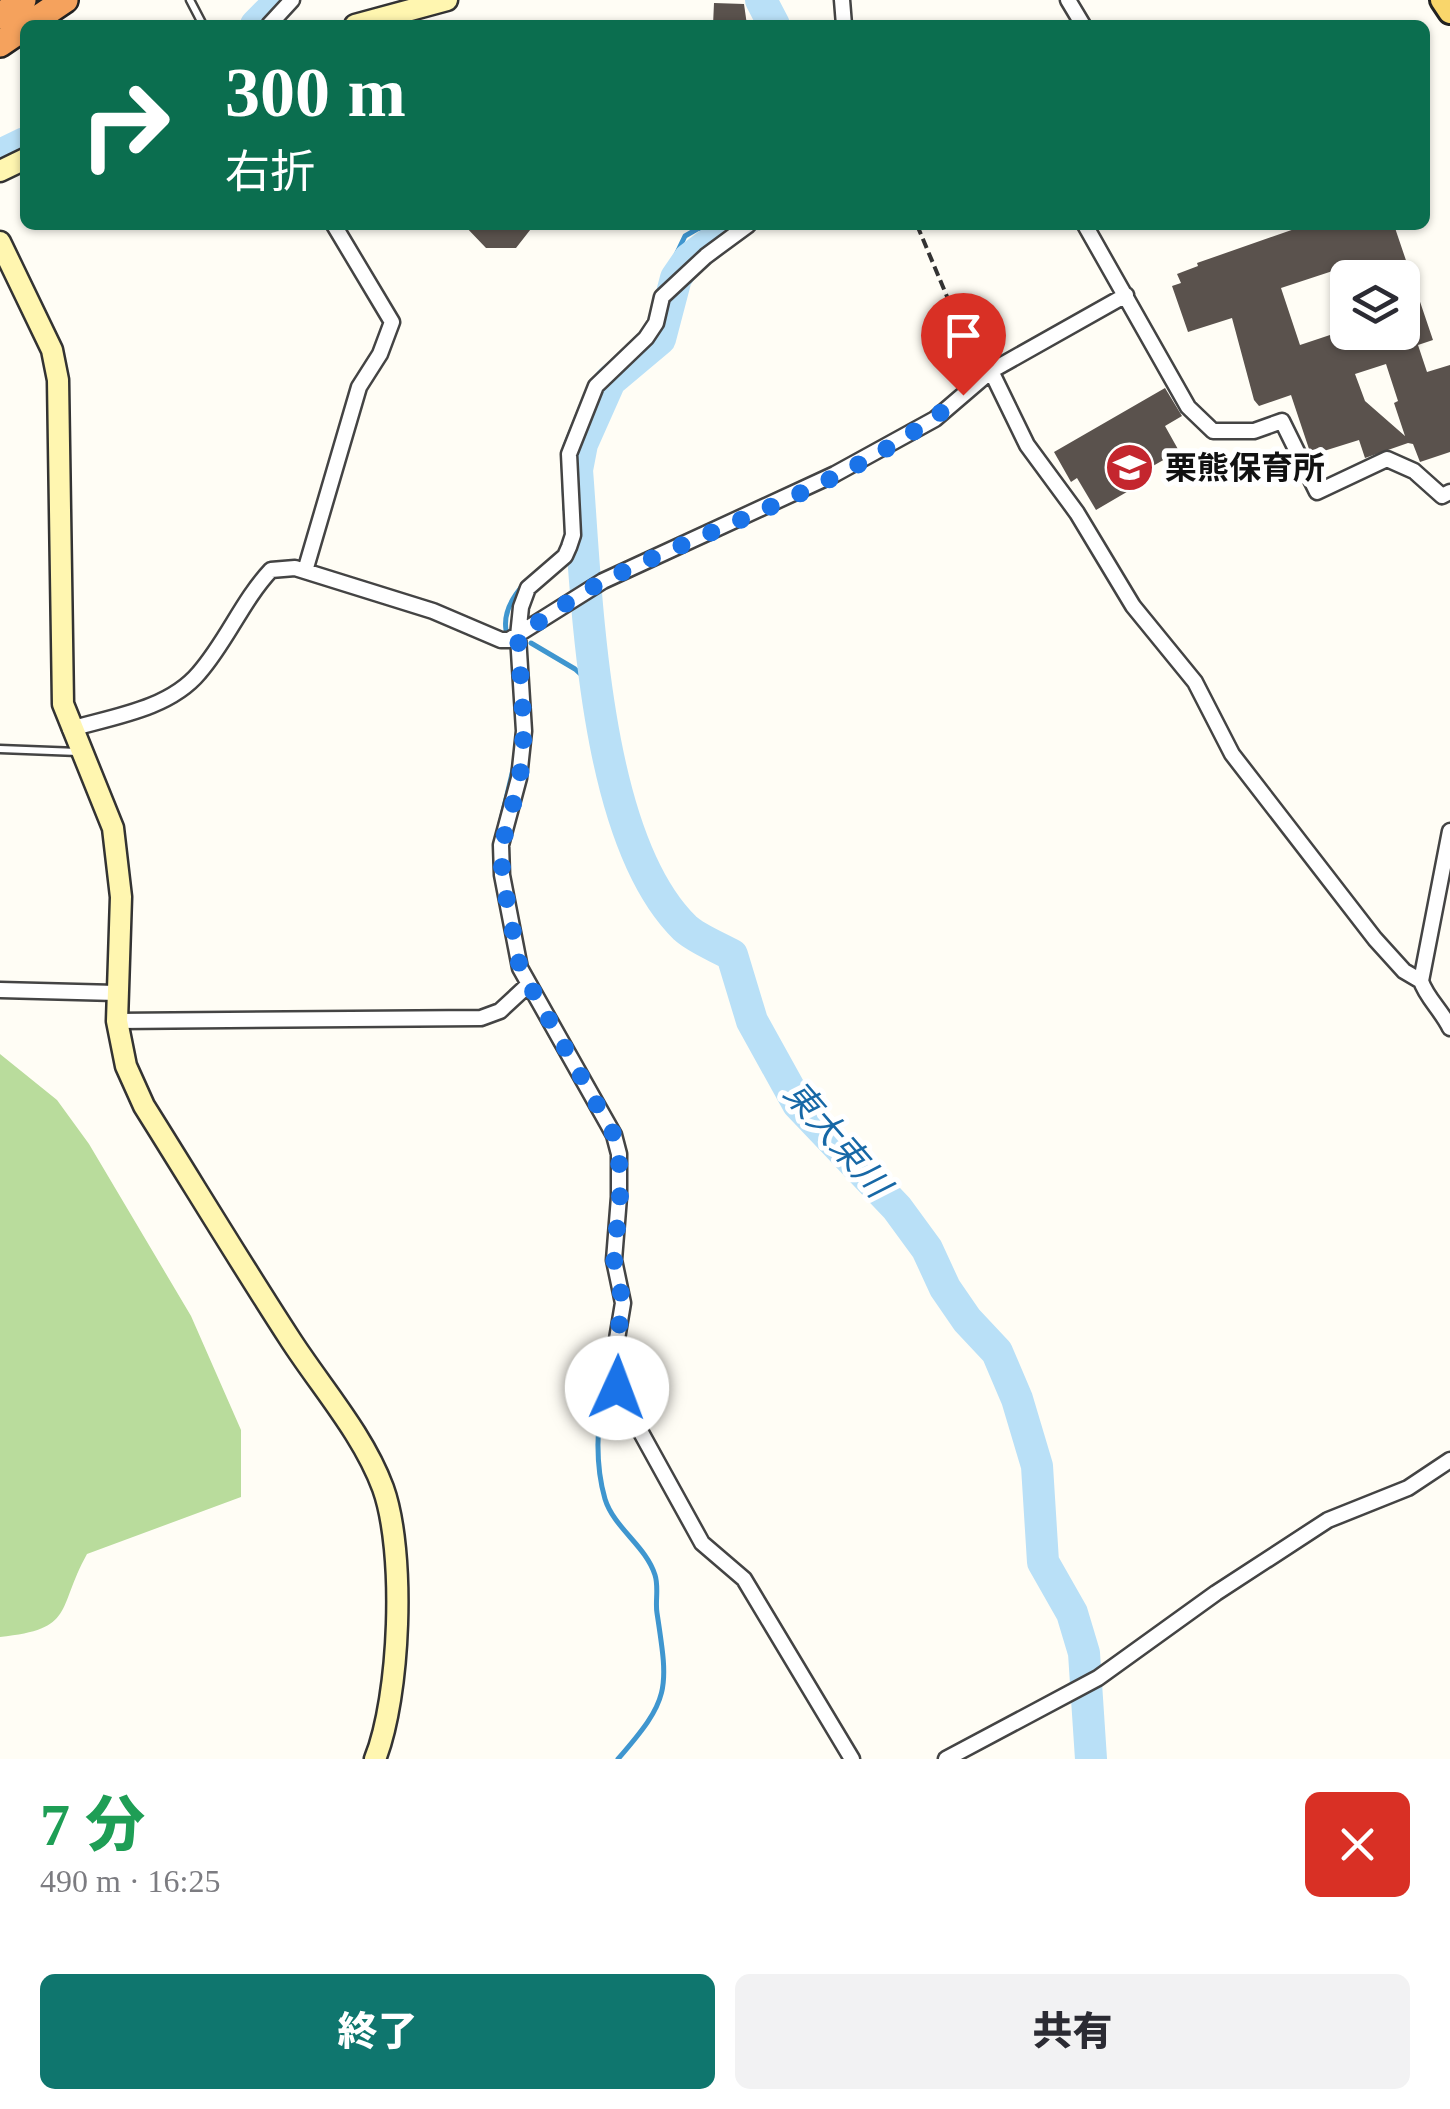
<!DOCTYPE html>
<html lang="ja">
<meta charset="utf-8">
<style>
body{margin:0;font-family:"Times New Roman","Noto Sans JP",serif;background:#f2f2f3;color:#2b2b33;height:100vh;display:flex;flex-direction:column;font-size:38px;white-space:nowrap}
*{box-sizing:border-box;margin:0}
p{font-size:32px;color:#7c7c81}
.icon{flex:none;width:55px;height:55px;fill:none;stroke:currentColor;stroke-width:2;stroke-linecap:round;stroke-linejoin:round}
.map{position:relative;height:1759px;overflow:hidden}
.drawer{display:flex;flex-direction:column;background:#fff;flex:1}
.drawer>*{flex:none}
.guide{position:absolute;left:20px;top:20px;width:1410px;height:210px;border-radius:15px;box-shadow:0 2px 8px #0004;background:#0b6e4f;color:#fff;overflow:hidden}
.buttons{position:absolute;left:1330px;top:260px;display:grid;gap:20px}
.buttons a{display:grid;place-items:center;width:90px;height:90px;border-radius:15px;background:#fff;box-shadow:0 2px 8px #0004;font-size:50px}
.pin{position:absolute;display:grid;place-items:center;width:85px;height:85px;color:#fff;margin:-102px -42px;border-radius:50% 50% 50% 0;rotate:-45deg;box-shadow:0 0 10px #0007}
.pin .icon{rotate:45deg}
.me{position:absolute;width:110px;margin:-55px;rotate:2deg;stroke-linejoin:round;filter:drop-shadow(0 0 8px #0008)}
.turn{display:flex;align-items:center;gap:35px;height:210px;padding:0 40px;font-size:45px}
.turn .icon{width:130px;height:130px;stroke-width:2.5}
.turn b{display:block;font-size:70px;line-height:85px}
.round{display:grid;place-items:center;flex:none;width:105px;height:105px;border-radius:15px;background:#f2f2f3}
.headline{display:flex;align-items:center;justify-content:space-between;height:170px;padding:0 40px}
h1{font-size:60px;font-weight:800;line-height:75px;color:#1e9e55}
.cta{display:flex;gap:20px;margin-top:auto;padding:20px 40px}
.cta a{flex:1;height:115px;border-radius:15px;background:#0f766e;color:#fff;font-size:40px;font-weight:800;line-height:115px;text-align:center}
.cta a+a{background:#f2f2f3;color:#2b2b33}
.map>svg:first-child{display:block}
.forest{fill:#b9dc9c}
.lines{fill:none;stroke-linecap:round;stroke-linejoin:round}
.stream{stroke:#3f96cf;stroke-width:5}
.river{stroke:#b9e0f7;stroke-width:32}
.building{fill:#5a524d;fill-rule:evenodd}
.lane-casing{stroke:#444;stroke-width:11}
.street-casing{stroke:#444;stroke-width:19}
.secondary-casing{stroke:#333;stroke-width:25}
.primary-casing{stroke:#222;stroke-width:28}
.highway-casing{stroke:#222;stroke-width:30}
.path{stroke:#333;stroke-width:4;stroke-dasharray:10 5;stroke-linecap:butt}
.lane{stroke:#fff;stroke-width:6}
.street{stroke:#fff;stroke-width:14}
.secondary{stroke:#fff6b0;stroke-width:20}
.primary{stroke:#f9d66b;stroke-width:22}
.highway{stroke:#f5a25d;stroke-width:25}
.route{stroke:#1a73e8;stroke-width:18;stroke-dasharray:0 32.4}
.labels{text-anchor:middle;stroke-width:10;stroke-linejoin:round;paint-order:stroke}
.poi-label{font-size:32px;font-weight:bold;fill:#111;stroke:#fff;text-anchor:start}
.water-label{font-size:35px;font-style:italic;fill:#1768a6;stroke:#fff}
</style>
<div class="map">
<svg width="1450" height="1759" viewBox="0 0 1450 1759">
<rect width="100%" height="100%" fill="#fffdf5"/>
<path class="forest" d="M0 1054 57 1100 89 1144 191 1316 241 1430V1497L87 1554C56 1610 76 1629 0 1637Z"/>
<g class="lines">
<path class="stream" d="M656 297 685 236 699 228 721 235
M565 446 591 382 638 337
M563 461 565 510
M506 630C502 605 524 581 543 567
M531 643 575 669 598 690
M500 824 515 761
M495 863 496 839
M549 1033 576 1080
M607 1370C598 1411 593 1458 605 1499 614 1528 646 1546 655 1575 659 1587 655 1602 657 1613 669 1691 670 1699 618 1759"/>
<path class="river" d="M761 0 774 25
M256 25 281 0
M0 155 25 143
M734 225 689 259 676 278 660 339 610 381 582 444 577 470C587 595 592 837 685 928 697 939 718 947 732 955L752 1021 798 1104 897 1208 927 1249 945 1288 967 1320 997 1352 1017 1399 1037 1466 1043 1562 1072 1613 1084 1653 1091 1759"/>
</g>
<path class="building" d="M714 3 744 4 747 25H713Z
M464 225H534L516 248H486Z
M1306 225H1394L1433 340 1418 345 1427 372 1450 365V452L1420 462 1413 444 1408 443 1365 458 1359 440 1311 455 1291 395 1259 406 1254 400 1232 318 1188 332 1172 286 1181 283 1177 274 1198 266 1197 263ZM1366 260 1371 278H1402V332H1348V329L1300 345 1281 288ZM1386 364 1398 401 1394 403 1405 436 1365 401 1355 374Z
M1165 388 1182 416 1165 426 1179 451 1132 478 1137 486 1096 510 1077 478 1071 482 1054 452Z"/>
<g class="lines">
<defs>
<path id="lane" d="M190 0 203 25
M0 749 78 752"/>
<path id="street" d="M842 0 844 25
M1068 0 1083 25
M269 25 292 0
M748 225 706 256 662 297 656 323 646 338 596 386 569 454 573 535 569 547 565 556 528 588 521 607 518 636 524 731 519 778 501 845 502 875 520 968 614 1135 619 1154V1197L614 1260 623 1303 612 1369 617 1389 702 1543 744 1579 852 1759
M1085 225 1188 407 1213 431H1254L1282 421 1317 492 1387 459 1414 471 1442 496 1450 492
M991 371 1027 445 1077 513 1133 606 1195 682 1232 754 1375 939 1404 971 1421 981C1426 997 1442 1011 1450 1028
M305 571 359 387 380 354 392 322 334 225
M70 729C112 717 169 709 199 673 227 641 242 601 271 570L295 568 433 611 501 640H509L603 581 835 474 935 419 991 371 1126 295
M1421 981 1450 831
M0 990 116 993
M117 1021 481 1018 500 1011 528 985
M946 1759 1098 1678 1216 1593 1328 1520 1408 1488 1450 1460"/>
<path id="secondary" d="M355 25 447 0
M0 171 25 159
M0 242 52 350 58 380 63 704 113 828 121 897 117 1021 126 1066 144 1106C193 1184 240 1262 290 1339 321 1387 363 1434 383 1488 406 1552 400 1697 375 1759"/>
<path id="primary" d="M1442 0 1450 12"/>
<path id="highway" d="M0 16 23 0
M28 25 65 0
M0 44 25 27"/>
</defs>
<use href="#lane" class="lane-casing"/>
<use href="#street" class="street-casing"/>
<use href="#secondary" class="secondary-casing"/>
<use href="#primary" class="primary-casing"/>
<use href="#highway" class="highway-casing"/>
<path class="path" d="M917 225 951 306 983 359"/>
<use href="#lane" class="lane"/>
<use href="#street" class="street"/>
<use href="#secondary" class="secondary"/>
<use href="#primary" class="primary"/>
<use href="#highway" class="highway"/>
</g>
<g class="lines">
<path class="route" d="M617 1388 612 1368 623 1303 614 1260 620 1197 619 1154 614 1135 520 968 502 875V845L520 778 524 731 518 636C547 617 577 594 608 579 726 521 862 480 963 395"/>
</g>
<defs>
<symbol id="school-disc" viewBox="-11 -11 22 22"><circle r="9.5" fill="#c4262e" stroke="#fff"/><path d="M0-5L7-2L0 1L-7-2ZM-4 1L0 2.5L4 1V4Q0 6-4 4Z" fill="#fff"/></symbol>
</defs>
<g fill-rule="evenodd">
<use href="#school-disc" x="1102" y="440" width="55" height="55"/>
</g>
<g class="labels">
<g class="poi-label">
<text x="1165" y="479">栗熊保育所</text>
</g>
<g class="water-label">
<text transform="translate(837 1139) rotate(49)" y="12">東大束川</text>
</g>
</g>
</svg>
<div class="buttons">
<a><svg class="icon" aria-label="layers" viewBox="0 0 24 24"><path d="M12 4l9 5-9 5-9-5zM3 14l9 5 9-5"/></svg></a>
</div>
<div class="pin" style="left:963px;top:395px;background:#d93025"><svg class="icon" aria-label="arrive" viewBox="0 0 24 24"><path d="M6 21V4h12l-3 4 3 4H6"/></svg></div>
<svg class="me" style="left:617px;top:1388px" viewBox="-20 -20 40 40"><circle r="19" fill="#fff"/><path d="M0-13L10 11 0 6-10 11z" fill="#1a73e8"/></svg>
<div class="guide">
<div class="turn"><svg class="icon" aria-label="right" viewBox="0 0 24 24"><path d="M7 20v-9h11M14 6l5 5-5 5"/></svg><div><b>300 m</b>右折</div></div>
</div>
</div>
<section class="drawer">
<div class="headline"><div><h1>7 分</h1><p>490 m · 16:25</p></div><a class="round" style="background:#d93025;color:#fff"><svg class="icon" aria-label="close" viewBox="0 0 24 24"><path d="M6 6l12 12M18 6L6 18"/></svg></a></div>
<div class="cta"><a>終了</a><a>共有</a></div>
</section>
